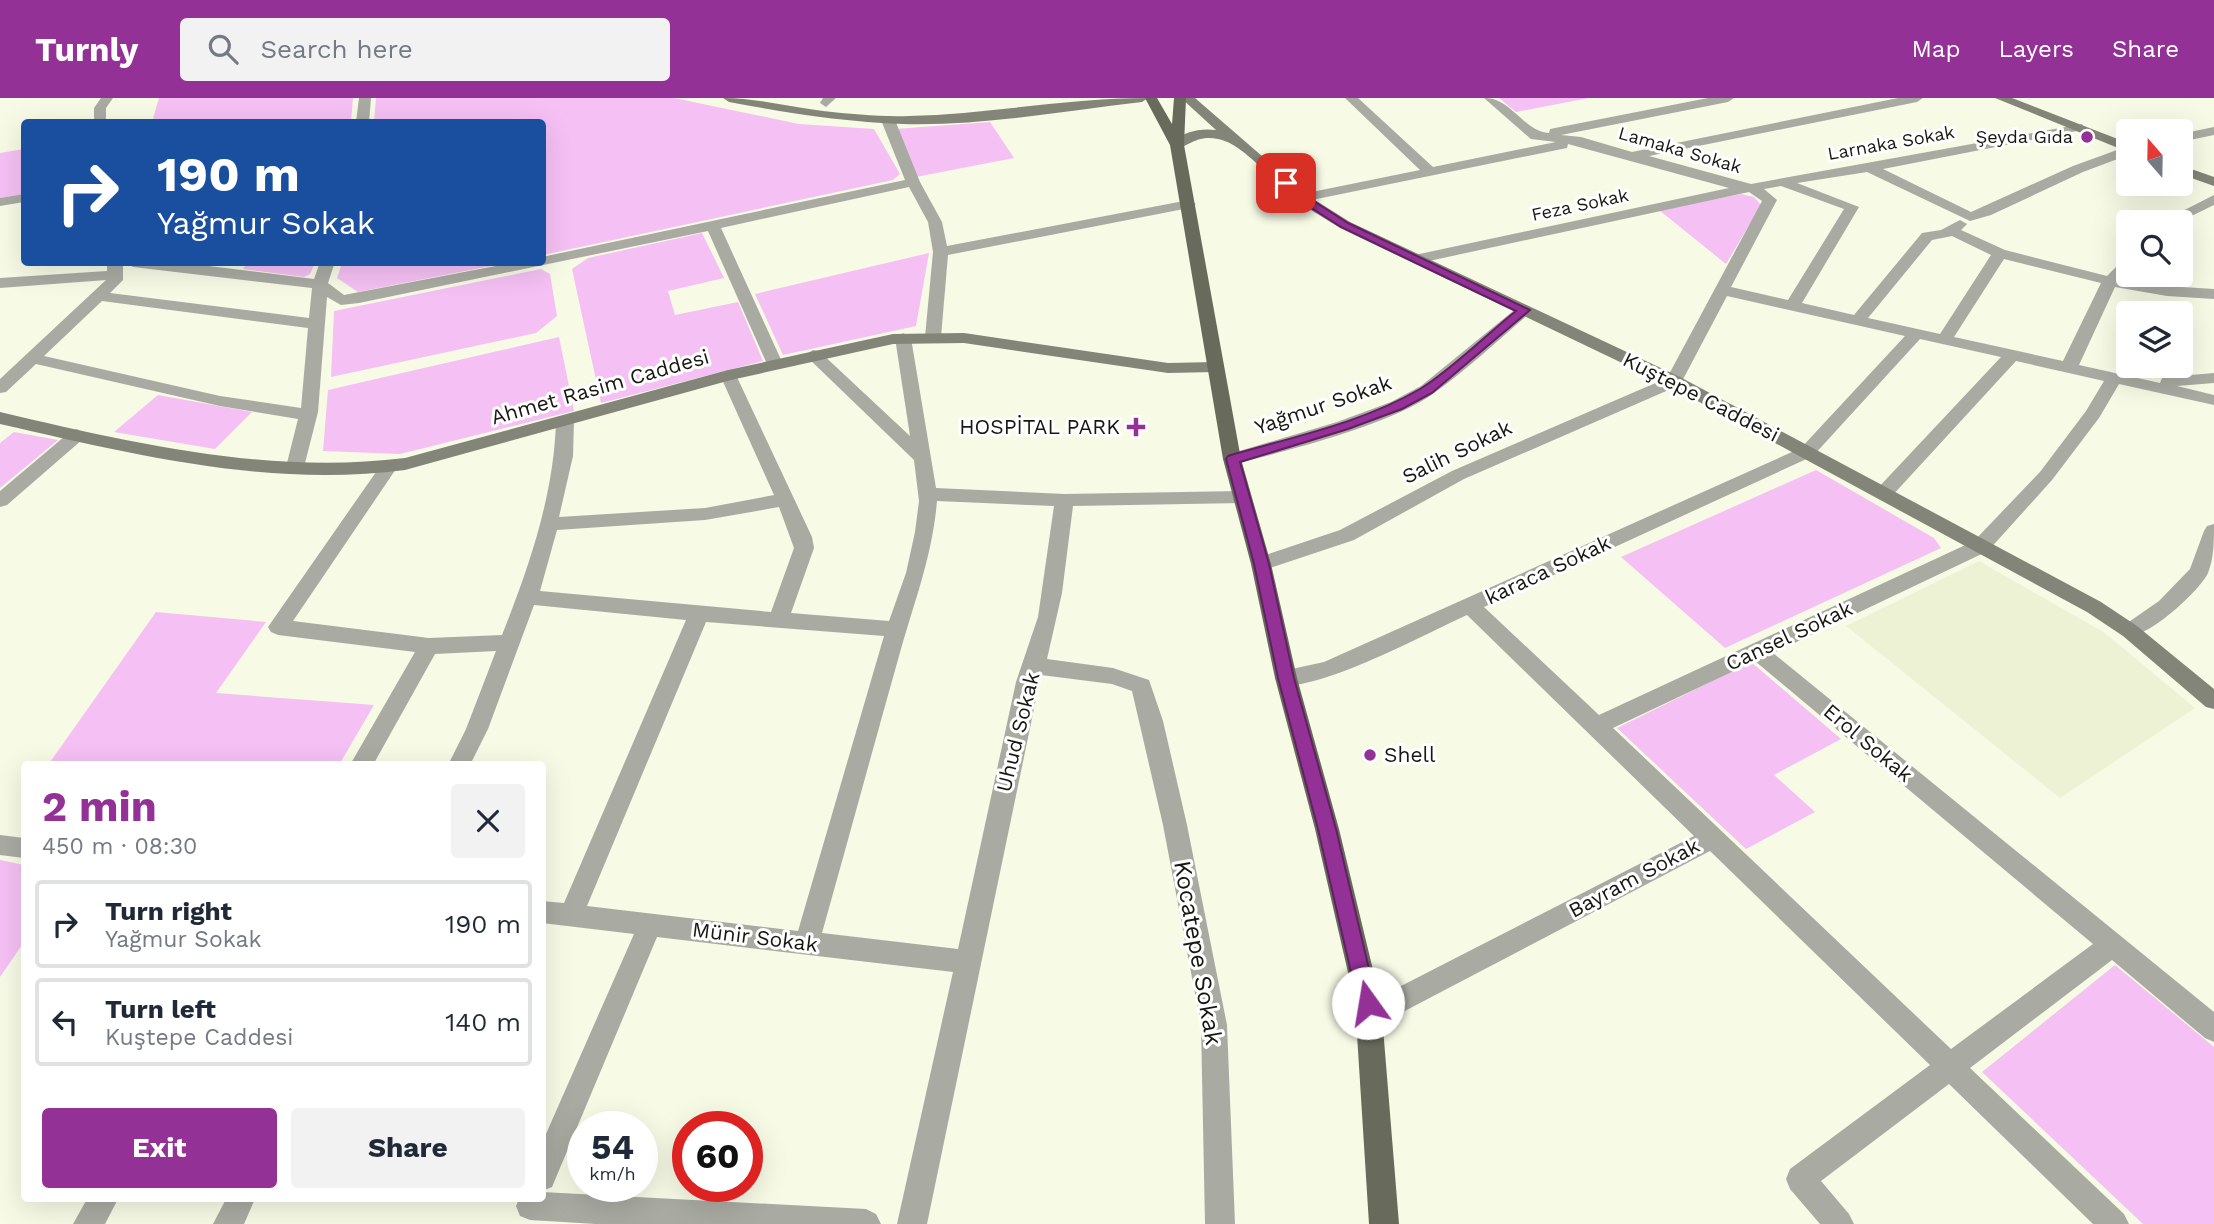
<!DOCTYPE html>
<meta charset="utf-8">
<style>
body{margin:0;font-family:"Work Sans",sans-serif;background:#f2f2f3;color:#1f2937;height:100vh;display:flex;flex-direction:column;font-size:26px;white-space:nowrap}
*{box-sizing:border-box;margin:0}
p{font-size:23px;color:#747a83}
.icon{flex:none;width:38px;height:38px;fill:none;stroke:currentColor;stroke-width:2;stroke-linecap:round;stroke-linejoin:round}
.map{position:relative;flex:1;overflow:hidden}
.details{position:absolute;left:21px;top:663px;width:525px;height:441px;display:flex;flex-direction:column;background:#fff;border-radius:7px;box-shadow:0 7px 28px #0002}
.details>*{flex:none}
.banner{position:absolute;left:21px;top:21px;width:525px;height:147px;border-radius:7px;box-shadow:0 7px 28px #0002;background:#1a4fa0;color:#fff;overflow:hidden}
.needle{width:46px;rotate:340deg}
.tools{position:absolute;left:2116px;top:21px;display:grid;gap:14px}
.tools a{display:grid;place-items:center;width:77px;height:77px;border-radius:7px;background:#fff;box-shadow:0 7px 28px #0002;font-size:35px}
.speed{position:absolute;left:567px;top:1013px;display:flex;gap:14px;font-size:35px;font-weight:700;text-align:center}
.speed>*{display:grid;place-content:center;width:91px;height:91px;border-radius:50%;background:#fff;box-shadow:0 7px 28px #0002;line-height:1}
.speed small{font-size:18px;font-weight:400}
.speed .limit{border:10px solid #d22;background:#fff;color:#111}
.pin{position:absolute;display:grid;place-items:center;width:60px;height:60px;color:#fff;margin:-30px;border-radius:14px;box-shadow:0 4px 10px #0006}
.me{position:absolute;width:77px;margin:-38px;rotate:347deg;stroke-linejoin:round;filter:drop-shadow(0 0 5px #0008)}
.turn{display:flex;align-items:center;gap:24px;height:147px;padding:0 21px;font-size:32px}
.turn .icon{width:91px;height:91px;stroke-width:2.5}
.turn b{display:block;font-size:49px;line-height:60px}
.round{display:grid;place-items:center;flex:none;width:74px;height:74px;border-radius:7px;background:#f2f2f3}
.head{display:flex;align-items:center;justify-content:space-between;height:119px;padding:0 21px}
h1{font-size:42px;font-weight:700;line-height:52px;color:#943197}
.button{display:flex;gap:14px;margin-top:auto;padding:14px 21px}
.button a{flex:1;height:80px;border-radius:7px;background:#943197;color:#fff;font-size:28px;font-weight:700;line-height:80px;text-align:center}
.button a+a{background:#f2f2f3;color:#1f2937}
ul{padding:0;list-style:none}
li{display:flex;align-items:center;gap:21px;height:88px;margin:0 14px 10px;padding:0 7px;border:4px solid #e0e1e3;border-radius:7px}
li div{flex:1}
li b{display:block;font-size:26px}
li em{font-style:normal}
header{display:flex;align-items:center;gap:42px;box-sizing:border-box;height:98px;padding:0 35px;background:#943197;color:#fff}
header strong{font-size:33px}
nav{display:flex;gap:38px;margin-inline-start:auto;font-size:24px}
.search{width:490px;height:63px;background:#f2f2f3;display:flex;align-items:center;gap:18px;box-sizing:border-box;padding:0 24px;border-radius:7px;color:#747a83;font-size:26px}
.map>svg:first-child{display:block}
.built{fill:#eef2d5}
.green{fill:#f5c0f4}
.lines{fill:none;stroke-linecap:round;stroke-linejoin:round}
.street{fill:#a9aaa2;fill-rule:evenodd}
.secondary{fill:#838578;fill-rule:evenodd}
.primary{fill:#686b5b;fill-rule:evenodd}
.route{fill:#943197;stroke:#602062;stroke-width:2}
.poi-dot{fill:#943197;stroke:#fff;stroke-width:2.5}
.labels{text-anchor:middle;stroke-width:6;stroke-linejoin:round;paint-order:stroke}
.far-poi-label{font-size:18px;fill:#171811;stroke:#fff;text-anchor:end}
.far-street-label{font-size:18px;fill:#171811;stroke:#fff}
.street-label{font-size:21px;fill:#171811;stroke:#fff}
.poi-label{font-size:21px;fill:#171811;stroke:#fff;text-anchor:end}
.near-street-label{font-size:24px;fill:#171811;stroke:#fff}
</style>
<header>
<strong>Turnly</strong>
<div class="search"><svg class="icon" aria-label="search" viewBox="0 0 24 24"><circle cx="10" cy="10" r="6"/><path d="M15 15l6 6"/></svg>Search here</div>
<nav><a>Map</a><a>Layers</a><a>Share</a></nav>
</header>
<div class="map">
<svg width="2214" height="1126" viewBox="0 0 2214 1126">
<rect width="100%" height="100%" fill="#f7fae5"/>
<path class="built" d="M1979 463 2105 535 2195 610 2060 700 1846 528Z"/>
<path class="green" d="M159 0H353L351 24H152Z
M376 0H674L799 26 874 31 900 76 893 82 543 157 542 24H374Z
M1499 0H1589L1516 14Z
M990 24 1014 60 916 79 895 31Z
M24 51V96L0 100V55Z
M1741 96 1754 99 1761 107 1726 166 1659 112Z
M702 135 724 180 668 193 675 217 738 204 763 263 601 305 572 171 588 160Z
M929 155 916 228 783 257 755 196Z
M247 165V164L315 165 310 176 304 179 243 171Z
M342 165V164L506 165 358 194 337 180Z
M541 171 550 176 557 218 536 235 331 279 334 213Z
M559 239 574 313 400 356 323 353 328 292Z
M158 297 252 314 215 351 114 334Z
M14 334 58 342 0 390V345Z
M1816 372 1934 440 1941 450 1725 550 1621 459Z
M156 514 266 524 216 595 374 607 339 667H213L167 663 164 667H48Z
M1751 564 1841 641 1774 677 1815 714 1746 751 1617 630Z
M0 762 24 767V844L0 879Z
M2115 867 2214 949V1126H2143L1982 974Z"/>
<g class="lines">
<path class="street" d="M101 0H113L106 10V24H94V10Z
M359 0H371L369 24H356Z
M823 0H836L826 9 820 5Z
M1345 0H1358L1433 69 1556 44 1531 41 1484 0C1512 0 1523 33 1549 35L1550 31 1555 30 1708 0H1734L1728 4 1561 37 1581 39 1632 54 1898 0H1923L1917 4 1649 58 1751 86 2082 26 2084 29 2077 33 1883 71 1971 114 2073 68 2128 48V57L2083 74 1991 117 1970 123 1867 74 1797 85 1859 109 1802 205 1854 217 1922 135 1941 132 1960 122 1967 126 1961 132 2005 152 2107 178 2123 162 2128 160V174L2121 180 2167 188 2214 191V201L2167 198 2115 189 2079 267 2160 285 2162 280 2168 279 2214 275V285L2177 288 2214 297V307L2119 286 2099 320 2052 382 1988 453 1773 555 2214 914V944L2205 940 2112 862 1970 970 2124 1116 2129 1126H2093L1949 986 1821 1083 1849 1116 1854 1126H1820L1790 1091 1786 1081 1790 1071 1930 967 1710 753 1378 927 1369 930 1360 927 1356 918 1360 909 1694 738 1467 517C1431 533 1313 597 1278 586L1275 580 1278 574 1324 564 1801 350 1905 238 1727 198 1680 287 1464 381 1354 442 1261 473 1254 471 1251 466 1254 461 1340 432 1452 373 1667 280 1762 103 1749 94 1415 166 1407 161 1410 158 1729 90 1568 46 1567 50 1562 51 1302 104 1297 103V97L1420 72ZM1781 88 1844 111 1788 202 1731 189 1777 102 1764 91ZM1952 138 1991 157 1940 236 1868 220 1932 142ZM2004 161 2101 185 2063 263 1954 239ZM1920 241 2001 259 1877 391 1875 395 1877 399H1891L2016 263 2104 283 2086 313 2040 374 1974 443 1599 617 1484 509 1813 358ZM1755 563 2093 846 1951 951 1613 630Z
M888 18 895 22 920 84 942 124 947 148 1189 102 1196 106 1189 110 948 157 941 239 933 244 925 239 933 154 928 124 909 89 721 130 783 266 775 271 767 266 708 133 359 205 341 207 327 199 318 314 304 369 295 375 286 369 298 321 220 308 36 266 6 294 0 295V281L106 182 0 190V180L107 173V164H123V182L110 195 309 220 312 190 133 169 126 164H176L314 181 320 164H335L328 185 344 197 517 164H542V159L905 82 881 22ZM102 203 308 230 301 310 220 298 44 258Z
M2214 29V37L2180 44V36Z
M24 96V104L0 108V100Z
M2214 97V107L2179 124H2161Z
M1524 207 1530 209 1532 212 1530 215C1498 242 1468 271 1434 295 1389 328 1288 352 1232 367L1223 361 1226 357 1337 324 1391 304 1421 288 1518 209Z
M903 235 911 240 936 390 1064 396 1242 393 1249 395 1251 399 1249 403 1242 405 1073 408 1062 495 1047 561 1113 570 1149 582 1163 623 1187 727 1227 927 1235 1126H1205L1201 927 1163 727 1132 593 1112 586 1041 577 927 1126H897L953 874 657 839 552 1089 542 1093V1045L634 836 542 825V803L564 805 686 522 534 507 488 631 470 667H448L466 631 496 553 435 556 373 667H350L415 554 278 537 271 534 268 529 383 364 389 362 398 368 293 523 429 540 502 537C529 469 554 397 556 323L565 317 574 323 573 358 559 419 705 410 774 397 720 277 728 272 736 277 812 439 814 450 791 515 889 523 906 475 915 434 919 403 914 362 805 257 813 252 819 253 910 338 895 240ZM937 403 1054 408 1038 519 1016 584 958 851 822 835C848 743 873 650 899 558 914 504 932 460 937 403ZM779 409 794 450 771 514 540 493 557 432 705 422ZM706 524 884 538 798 833 587 808Z
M77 331 86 337 83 341 7 407 0 409V393L71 333Z
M2214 426C2214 443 2214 460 2208 475 2199 494 2143 545 2123 538L2120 533 2123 528 2159 503 2190 471 2204 433 2207 428Z
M0 737 24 740V760L0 757Z
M542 1094 866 1111 876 1116 881 1126H596L530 1122 520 1118 516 1108 519 1101H542Z
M87 1101H118L105 1126H73Z
M226 1101H255L244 1126H213Z"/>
<path class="secondary" d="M723 0C757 0 789 9 823 13 851 16 881 19 909 18 989 16 1068 0 1148 0L1142 4C1064 13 982 28 903 26 844 24 787 15 729 4Z
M1181 0H1195L1307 97 1350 124 1680 279 2101 504 2137 528 2214 591V611L2206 609 2123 538 2087 514 1668 287 1340 130C1326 121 1312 113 1298 104 1275 87 1245 46 1218 41 1193 36 1186 53 1172 50V44C1185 33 1200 30 1216 32Z
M1995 0H2012L2128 45V54Z
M2180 67 2214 79V88L2180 76Z
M964 235 1168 265 1215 264 1223 269 1215 274 1168 275 964 245 893 246 731 282 405 372C268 390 132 356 0 326V314C132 345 268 377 405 360L728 272 893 236Z"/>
<path class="primary" d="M1145 0H1157L1172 26 1174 0H1186L1184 47 1241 361 1271 466 1297 580 1339 731 1381 905 1399 1126H1369L1355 905 1315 731 1275 580 1251 466 1223 361 1170 47Z"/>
</g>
<path class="route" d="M1282 83H1290L1306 98 1348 125 1530 212 1432 295 1402 311 1348 331 1240 364 1269 466 1294 580 1336 731 1377 905 1375 912 1368 914 1361 912 1358 905 1318 731 1278 580 1254 466 1226 361 1228 358C1292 339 1362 325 1420 291 1450 273 1487 236 1516 213L1341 129 1299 102 1282 88Z"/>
<g class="poi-dot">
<circle cx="2087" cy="39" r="7"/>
<path d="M1132.5 318.5h7v7h7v7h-7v7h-7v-7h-7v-7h7z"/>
<circle cx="1370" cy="657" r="7"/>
</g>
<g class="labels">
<g class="far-poi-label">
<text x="2073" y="45">Şeyda Gıda</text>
</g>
<g class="far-street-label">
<text transform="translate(1891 45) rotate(-10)" y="6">Larnaka Sokak</text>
<text transform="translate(1680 52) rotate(16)" y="6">Lamaka Sokak</text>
<text transform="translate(1580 107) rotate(-12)" y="6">Feza Sokak</text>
</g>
<g class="street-label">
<text transform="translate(600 289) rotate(-16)" y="7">Ahmet Rasim Caddesi</text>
<text transform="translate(1701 299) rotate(27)" y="7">Kuştepe Caddesi</text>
<text transform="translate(1323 307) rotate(-19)" y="7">Yağmur Sokak</text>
<text transform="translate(1457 354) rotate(-26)" y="7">Salih Sokak</text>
<text transform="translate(1548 472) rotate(-25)" y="7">karaca Sokak</text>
<text transform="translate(1789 538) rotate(-25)" y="7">Cansel Sokak</text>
<text transform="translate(1018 634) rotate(-76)" y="7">Uhud Sokak</text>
<text transform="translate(1868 645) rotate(40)" y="7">Erol Sokak</text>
<text transform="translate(1634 780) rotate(-28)" y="7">Bayram Sokak</text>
<text transform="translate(755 839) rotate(7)" y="7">Münir Sokak</text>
</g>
<g class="poi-label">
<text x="1120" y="336">HOSPİTAL PARK</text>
<text x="1384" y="664" text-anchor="start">Shell</text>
</g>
<g class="near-street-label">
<text transform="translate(1198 855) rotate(80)" y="8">Kocatepe Sokak</text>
</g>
</g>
</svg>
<div class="tools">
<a><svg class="needle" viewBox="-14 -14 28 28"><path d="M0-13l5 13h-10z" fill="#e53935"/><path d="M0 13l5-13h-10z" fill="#747a83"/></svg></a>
<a><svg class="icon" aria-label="search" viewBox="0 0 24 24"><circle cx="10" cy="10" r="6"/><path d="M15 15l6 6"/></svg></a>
<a><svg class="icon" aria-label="layers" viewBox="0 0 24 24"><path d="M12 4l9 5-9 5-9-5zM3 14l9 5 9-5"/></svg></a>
</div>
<div class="speed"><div>54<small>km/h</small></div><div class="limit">60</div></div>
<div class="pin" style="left:1286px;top:85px;background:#d93025"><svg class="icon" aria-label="arrive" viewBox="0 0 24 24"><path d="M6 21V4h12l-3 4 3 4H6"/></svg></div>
<svg class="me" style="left:1368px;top:905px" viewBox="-20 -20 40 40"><circle r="19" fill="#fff"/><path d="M0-13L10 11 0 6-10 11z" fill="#943197"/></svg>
<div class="banner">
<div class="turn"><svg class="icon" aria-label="right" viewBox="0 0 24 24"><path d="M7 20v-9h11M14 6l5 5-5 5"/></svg><div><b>190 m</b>Yağmur Sokak</div></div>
</div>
<section class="details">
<div class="head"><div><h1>2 min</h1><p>450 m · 08:30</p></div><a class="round"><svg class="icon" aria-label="close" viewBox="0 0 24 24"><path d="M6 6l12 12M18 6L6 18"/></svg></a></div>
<ul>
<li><svg class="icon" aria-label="right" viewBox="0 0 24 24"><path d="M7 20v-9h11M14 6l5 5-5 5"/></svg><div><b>Turn right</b><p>Yağmur Sokak</p></div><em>190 m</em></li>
<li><svg class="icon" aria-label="left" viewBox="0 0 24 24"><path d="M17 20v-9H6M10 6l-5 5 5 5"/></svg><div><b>Turn left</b><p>Kuştepe Caddesi</p></div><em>140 m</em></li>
</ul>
<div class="button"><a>Exit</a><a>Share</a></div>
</section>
</div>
